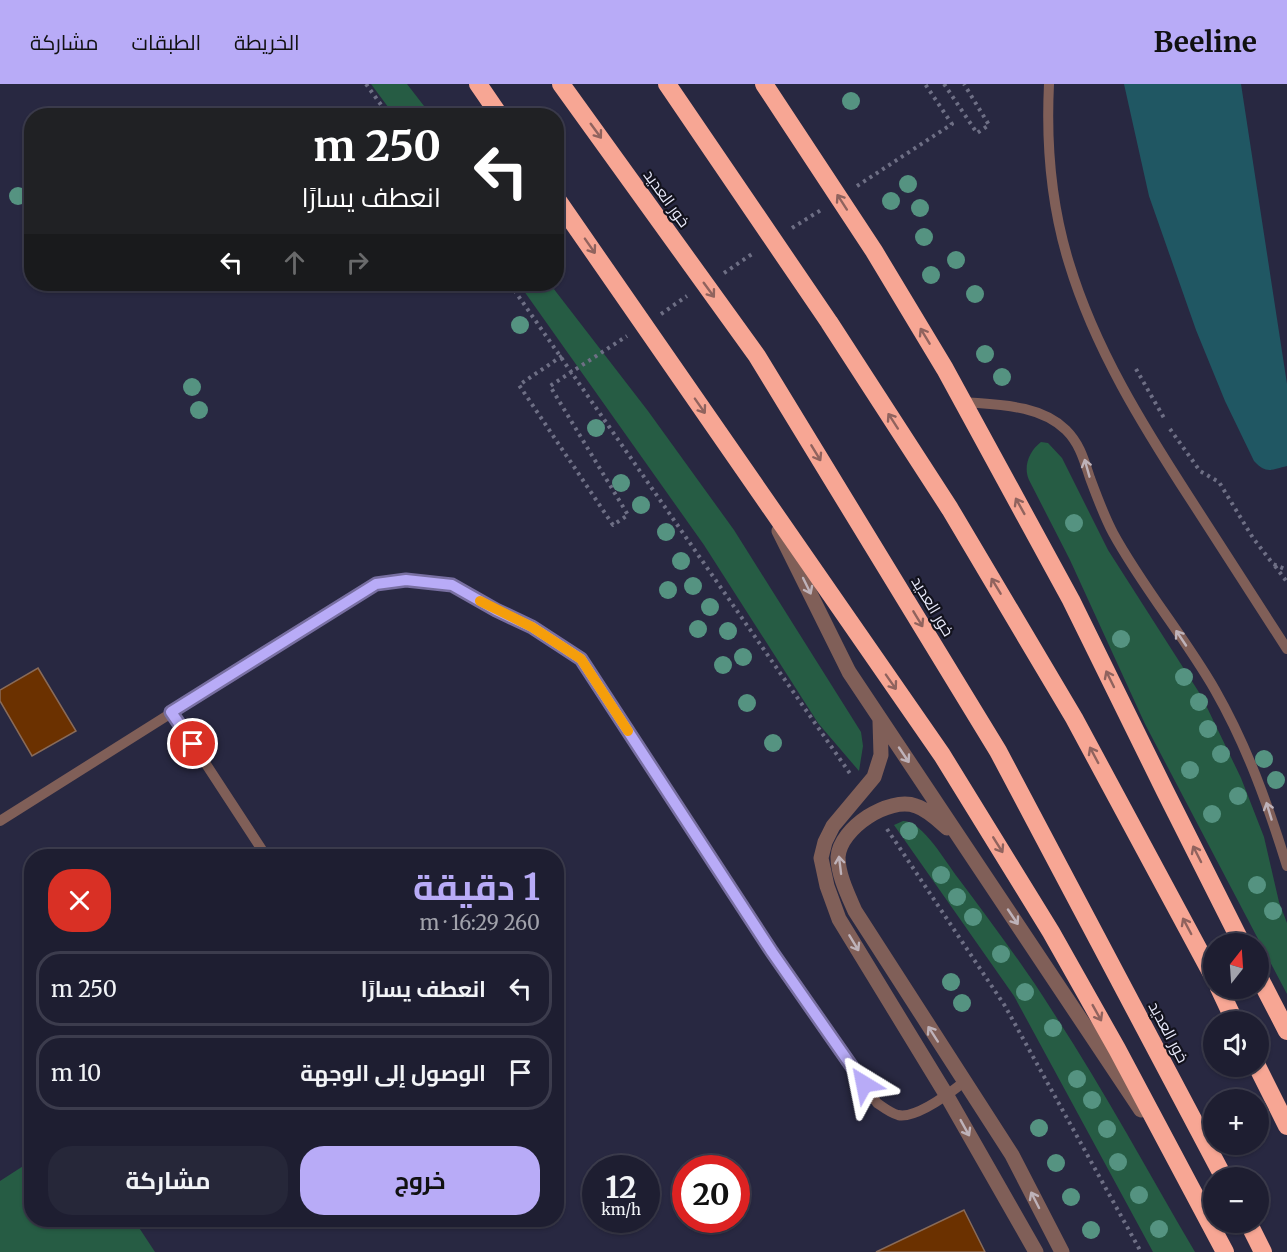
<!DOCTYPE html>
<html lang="ar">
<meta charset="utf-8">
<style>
body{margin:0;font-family:Merriweather,Cairo,serif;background:#262739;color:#f1f3f6;direction:rtl;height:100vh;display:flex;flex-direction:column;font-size:22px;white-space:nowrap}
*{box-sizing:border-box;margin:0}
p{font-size:20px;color:#a1a2ab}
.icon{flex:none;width:33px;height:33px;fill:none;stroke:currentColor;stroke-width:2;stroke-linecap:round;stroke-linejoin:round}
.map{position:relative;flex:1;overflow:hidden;direction:ltr}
.details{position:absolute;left:24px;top:765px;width:540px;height:378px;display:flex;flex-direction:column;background:#1e1e31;border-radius:24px;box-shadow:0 2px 4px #0004,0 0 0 2px #3c3c4d;direction:rtl}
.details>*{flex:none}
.guide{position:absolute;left:24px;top:24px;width:540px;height:183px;border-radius:24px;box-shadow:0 2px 4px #0004,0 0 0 2px #3c3c4d;direction:rtl;background:#202124;color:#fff;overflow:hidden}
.needle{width:39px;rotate:17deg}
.controls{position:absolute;left:1203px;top:849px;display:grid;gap:12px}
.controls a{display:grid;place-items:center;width:66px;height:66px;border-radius:50%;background:#1e1e31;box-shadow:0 2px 4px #0004,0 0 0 2px #3c3c4d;font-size:30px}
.speed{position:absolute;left:582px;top:1071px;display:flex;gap:12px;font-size:30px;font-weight:700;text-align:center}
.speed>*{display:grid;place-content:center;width:78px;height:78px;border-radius:50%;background:#1e1e31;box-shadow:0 2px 4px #0004,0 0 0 2px #3c3c4d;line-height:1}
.speed small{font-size:15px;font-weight:400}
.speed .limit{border:9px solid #d22;background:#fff;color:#111}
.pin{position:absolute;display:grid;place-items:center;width:51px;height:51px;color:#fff;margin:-26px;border:3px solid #fff;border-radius:50%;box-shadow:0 2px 6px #0007}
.me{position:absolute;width:66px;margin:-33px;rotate:325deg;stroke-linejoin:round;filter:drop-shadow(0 0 4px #0008)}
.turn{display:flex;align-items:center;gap:21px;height:126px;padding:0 24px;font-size:27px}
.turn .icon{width:78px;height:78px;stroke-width:2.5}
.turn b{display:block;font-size:42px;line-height:51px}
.lanes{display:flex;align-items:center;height:57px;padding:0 24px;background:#0003;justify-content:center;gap:30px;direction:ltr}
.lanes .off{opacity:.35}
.round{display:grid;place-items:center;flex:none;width:63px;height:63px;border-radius:24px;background:#262739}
.overview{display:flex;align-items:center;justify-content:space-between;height:102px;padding:0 24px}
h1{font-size:36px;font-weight:700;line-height:45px;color:#b8abf7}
.cta{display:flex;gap:12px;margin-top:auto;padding:12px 24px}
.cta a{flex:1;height:69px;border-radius:24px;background:#b8abf7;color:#111;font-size:24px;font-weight:700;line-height:69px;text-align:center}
.cta a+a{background:#262739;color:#f1f3f6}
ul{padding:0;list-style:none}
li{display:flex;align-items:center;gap:18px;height:75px;margin:0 12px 9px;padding:0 12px;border:3px solid #3c3c4d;border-radius:24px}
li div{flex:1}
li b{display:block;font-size:22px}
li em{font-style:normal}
header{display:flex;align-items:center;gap:36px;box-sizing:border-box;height:84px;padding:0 30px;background:#b8abf7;color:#111}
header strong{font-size:28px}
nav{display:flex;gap:33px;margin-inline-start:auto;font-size:21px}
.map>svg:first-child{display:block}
.green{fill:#265c44}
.water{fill:#205763}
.building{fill:#6b3100;stroke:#896b59;stroke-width:1.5}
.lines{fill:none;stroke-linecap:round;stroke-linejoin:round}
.path{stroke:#6e6f85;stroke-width:4;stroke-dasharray:3 4.5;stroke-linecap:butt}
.service{stroke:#805f58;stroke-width:10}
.minor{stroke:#805f58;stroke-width:15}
.motorway{stroke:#f7a694;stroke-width:18}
.tree{fill:#559381}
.oneway{stroke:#90635e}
.oneway2{stroke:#beb2b9}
.route-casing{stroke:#786fa1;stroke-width:15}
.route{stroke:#b8abf7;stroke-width:10}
.slow{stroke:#f59e0b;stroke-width:10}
.labels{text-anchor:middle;stroke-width:4.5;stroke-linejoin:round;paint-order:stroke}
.street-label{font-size:16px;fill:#e8e9fa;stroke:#12121d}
</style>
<header>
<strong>Beeline</strong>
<nav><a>الخريطة</a><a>الطبقات</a><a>مشاركة</a></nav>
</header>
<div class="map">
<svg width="1287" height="1168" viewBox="0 0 1287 1168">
<rect width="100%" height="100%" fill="#282841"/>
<path class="green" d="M371 0H407L431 31H394Z
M519 200H550L648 327 734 446 861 648 863 662 859 687 818 639 704 461Z
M1041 358 1048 359 1062 374 1108 466 1202 613 1241 694 1264 753 1279 818 1287 839V910L1145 640 1070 476 1029 396C1023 383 1029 367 1041 358Z
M903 737C922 736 947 780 958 794 991 838 1024 882 1053 928 1104 1006 1148 1088 1195 1168H1153L1014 912 894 741Z
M31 1077 32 1136H134L155 1168H0V1097Z"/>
<path class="water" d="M1124 0H1241L1287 300V382C1271 386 1266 390 1254 377L1225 317 1196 246 1149 112Z"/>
<path class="building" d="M38 584 76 647 32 672 0 617V606Z
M964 1126 985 1168H876Z"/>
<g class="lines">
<path class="path" d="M366 0 389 32
M944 0 977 49 989 41 964 0
M857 102 952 40 925 0
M792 144 821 126
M724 189 755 168
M510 200 851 691
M661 230 687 212
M562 272 519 301 613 441 628 431 550 302 627 252
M1136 285 1164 334
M1170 345 1200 387 1219 398 1253 454 1273 480 1287 486
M1275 482 1287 498
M887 745 1005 922 1141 1168"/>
<path class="service" d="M1049 0C1046 61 1051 121 1069 179 1095 265 1143 342 1191 416 1223 466 1255 516 1287 565
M963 318C997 321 1039 320 1066 346 1080 360 1084 376 1090 394 1097 413 1104 432 1113 449 1143 504 1184 552 1215 606 1247 662 1268 721 1287 782
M172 628 266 772
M0 737 376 500 406 497 452 501 496 526 532 543 581 575 772 868 877 1019C883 1023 890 1029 898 1031 916 1035 950 1009 964 998"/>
<path class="minor" d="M779 447 849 588 1141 1026
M880 637 881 671 874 693 833 742 825 758 821 774 827 802 839 835 947 1012 1036 1168
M947 744C938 736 928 726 916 722 889 712 840 744 838 773 838 791 848 811 855 827L1012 1071 1062 1168"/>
<path class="motorway" d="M478 0 500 32
M561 0 757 272 998 667 1224 1094
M667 0 829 238 950 425 1074 634 1214 894
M764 0 874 167 945 285 1071 516 1165 707 1242 860
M556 114 942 671 1051 848 1117 965 1225 1168
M1258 891 1287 947
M1219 904 1235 938
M1257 982 1287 1042
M1248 1138 1263 1168"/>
</g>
<g class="tree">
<circle cx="851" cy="17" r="9"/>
<circle cx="908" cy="100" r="9"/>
<circle cx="18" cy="112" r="9"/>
<circle cx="891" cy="117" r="9"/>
<circle cx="920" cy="124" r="9"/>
<circle cx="924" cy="153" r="9"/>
<circle cx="956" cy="176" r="9"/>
<circle cx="931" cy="191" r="9"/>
<circle cx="975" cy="210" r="9"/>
<circle cx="520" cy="241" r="9"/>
<circle cx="985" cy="270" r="9"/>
<circle cx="1002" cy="293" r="9"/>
<circle cx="192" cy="303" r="9"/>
<circle cx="199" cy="326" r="9"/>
<circle cx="596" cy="344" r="9"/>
<circle cx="621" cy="399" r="9"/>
<circle cx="641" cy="421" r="9"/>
<circle cx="1074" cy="439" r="9"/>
<circle cx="666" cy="448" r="9"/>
<circle cx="681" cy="477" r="9"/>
<circle cx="693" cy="502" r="9"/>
<circle cx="668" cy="506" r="9"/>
<circle cx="710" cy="523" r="9"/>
<circle cx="698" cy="545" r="9"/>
<circle cx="728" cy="547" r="9"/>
<circle cx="1121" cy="555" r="9"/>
<circle cx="743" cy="573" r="9"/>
<circle cx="723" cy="581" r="9"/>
<circle cx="1184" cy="593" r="9"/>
<circle cx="1199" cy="618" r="9"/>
<circle cx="747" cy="619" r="9"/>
<circle cx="1208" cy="645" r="9"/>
<circle cx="773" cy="659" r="9"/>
<circle cx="1221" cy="670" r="9"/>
<circle cx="1264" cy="675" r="9"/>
<circle cx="1190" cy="686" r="9"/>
<circle cx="1276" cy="696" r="9"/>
<circle cx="1238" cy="712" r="9"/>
<circle cx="1212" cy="730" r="9"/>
<circle cx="909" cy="747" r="9"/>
<circle cx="941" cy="791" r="9"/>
<circle cx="1257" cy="801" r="9"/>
<circle cx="957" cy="813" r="9"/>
<circle cx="1273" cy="827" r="9"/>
<circle cx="973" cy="833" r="9"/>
<circle cx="1001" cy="870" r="9"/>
<circle cx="951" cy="898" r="9"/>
<circle cx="1025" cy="908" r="9"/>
<circle cx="962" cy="919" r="9"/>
<circle cx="1053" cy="944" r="9"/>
<circle cx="1077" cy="995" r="9"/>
<circle cx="1092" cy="1016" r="9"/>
<circle cx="1039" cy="1044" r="9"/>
<circle cx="1107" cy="1045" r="9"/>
<circle cx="1118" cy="1078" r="9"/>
<circle cx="1056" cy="1079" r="9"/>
<circle cx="1139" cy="1111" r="9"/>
<circle cx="1071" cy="1113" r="9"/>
<circle cx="1159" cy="1145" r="9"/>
<circle cx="1091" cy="1146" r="9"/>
</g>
<defs><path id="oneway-shaft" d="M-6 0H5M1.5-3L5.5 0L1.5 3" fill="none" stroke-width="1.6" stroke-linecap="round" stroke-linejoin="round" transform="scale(1.5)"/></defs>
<g class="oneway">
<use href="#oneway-shaft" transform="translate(596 47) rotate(54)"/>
<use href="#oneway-shaft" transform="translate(842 118) rotate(-123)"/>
<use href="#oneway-shaft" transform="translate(590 162) rotate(55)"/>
<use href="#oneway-shaft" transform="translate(709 206) rotate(54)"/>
<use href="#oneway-shaft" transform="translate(925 252) rotate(-121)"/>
<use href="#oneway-shaft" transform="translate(700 322) rotate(55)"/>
<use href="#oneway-shaft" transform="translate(893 337) rotate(-123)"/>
<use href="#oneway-shaft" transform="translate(816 369) rotate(59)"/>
<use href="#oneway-shaft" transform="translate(1020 422) rotate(-119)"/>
<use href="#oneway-shaft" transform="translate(996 502) rotate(-121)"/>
<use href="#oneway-shaft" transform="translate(918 535) rotate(59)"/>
<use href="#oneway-shaft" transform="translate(1110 595) rotate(-116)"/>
<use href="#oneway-shaft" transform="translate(891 598) rotate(55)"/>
<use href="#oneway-shaft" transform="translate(1094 671) rotate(-118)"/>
<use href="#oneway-shaft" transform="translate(998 761) rotate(58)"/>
<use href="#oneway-shaft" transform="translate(1197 770) rotate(-117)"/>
<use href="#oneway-shaft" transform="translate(1187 842) rotate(-118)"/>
<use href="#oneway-shaft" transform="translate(1097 929) rotate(61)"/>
</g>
<g class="oneway2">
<use href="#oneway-shaft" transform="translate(1087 384) rotate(-106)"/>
<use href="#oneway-shaft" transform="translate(807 502) rotate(64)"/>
<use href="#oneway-shaft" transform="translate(1181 554) rotate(-124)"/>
<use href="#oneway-shaft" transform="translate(904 671) rotate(56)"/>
<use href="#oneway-shaft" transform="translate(1269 727) rotate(-107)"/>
<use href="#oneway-shaft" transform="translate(840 781) rotate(-97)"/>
<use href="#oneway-shaft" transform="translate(1013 833) rotate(56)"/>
<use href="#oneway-shaft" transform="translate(854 859) rotate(59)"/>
<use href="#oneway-shaft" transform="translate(933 950) rotate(-123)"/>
<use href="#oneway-shaft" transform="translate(965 1044) rotate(61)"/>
<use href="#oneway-shaft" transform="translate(1035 1116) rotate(-117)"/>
</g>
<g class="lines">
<defs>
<path id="route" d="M193 660 171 628 376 500 406 496 452 501 496 526 532 543 581 575 772 868 864 1000"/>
</defs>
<use href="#route" class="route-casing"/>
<use href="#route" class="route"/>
<path class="slow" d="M480 517 532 543 581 575 628 647"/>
</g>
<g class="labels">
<g class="street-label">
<text transform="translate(667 114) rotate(54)" y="6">خور العديد</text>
<text transform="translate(933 522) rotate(59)" y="6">خور العديد</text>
<text transform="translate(1169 948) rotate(62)" y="6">خور العديد</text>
</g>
</g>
</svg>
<div class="controls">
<a><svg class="needle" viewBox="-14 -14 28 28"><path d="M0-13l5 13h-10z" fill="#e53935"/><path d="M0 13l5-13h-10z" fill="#a1a2ab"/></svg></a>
<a><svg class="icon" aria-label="sound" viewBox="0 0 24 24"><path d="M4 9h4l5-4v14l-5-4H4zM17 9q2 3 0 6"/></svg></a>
<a>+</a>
<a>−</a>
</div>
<div class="speed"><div>12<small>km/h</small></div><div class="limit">20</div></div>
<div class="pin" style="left:193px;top:660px;background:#d93025"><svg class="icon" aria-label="arrive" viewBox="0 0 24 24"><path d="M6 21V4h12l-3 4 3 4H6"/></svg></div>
<svg class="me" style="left:864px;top:1000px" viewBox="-20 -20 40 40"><path d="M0-17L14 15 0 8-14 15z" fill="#b8abf7" stroke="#fff" stroke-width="4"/></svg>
<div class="guide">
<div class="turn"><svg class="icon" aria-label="left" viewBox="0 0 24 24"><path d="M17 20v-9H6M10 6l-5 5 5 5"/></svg><div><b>250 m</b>انعطف يسارًا</div></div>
<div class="lanes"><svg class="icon" aria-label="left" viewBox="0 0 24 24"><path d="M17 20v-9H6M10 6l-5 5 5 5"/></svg><svg class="icon off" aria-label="ahead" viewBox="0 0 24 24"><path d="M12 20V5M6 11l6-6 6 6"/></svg><svg class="icon off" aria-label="right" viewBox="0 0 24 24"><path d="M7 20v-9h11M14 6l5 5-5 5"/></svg></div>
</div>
<section class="details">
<div class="overview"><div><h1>1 دقيقة</h1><p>260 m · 16:29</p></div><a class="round" style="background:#d93025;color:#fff"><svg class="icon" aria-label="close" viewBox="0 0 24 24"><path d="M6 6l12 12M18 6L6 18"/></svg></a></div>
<ul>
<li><svg class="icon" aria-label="left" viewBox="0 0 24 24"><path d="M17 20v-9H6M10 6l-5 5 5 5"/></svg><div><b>انعطف يسارًا</b></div><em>250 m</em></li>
<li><svg class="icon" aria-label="arrive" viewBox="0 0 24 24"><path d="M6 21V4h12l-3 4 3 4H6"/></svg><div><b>الوصول إلى الوجهة</b></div><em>10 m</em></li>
</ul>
<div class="cta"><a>خروج</a><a>مشاركة</a></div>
</section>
</div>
